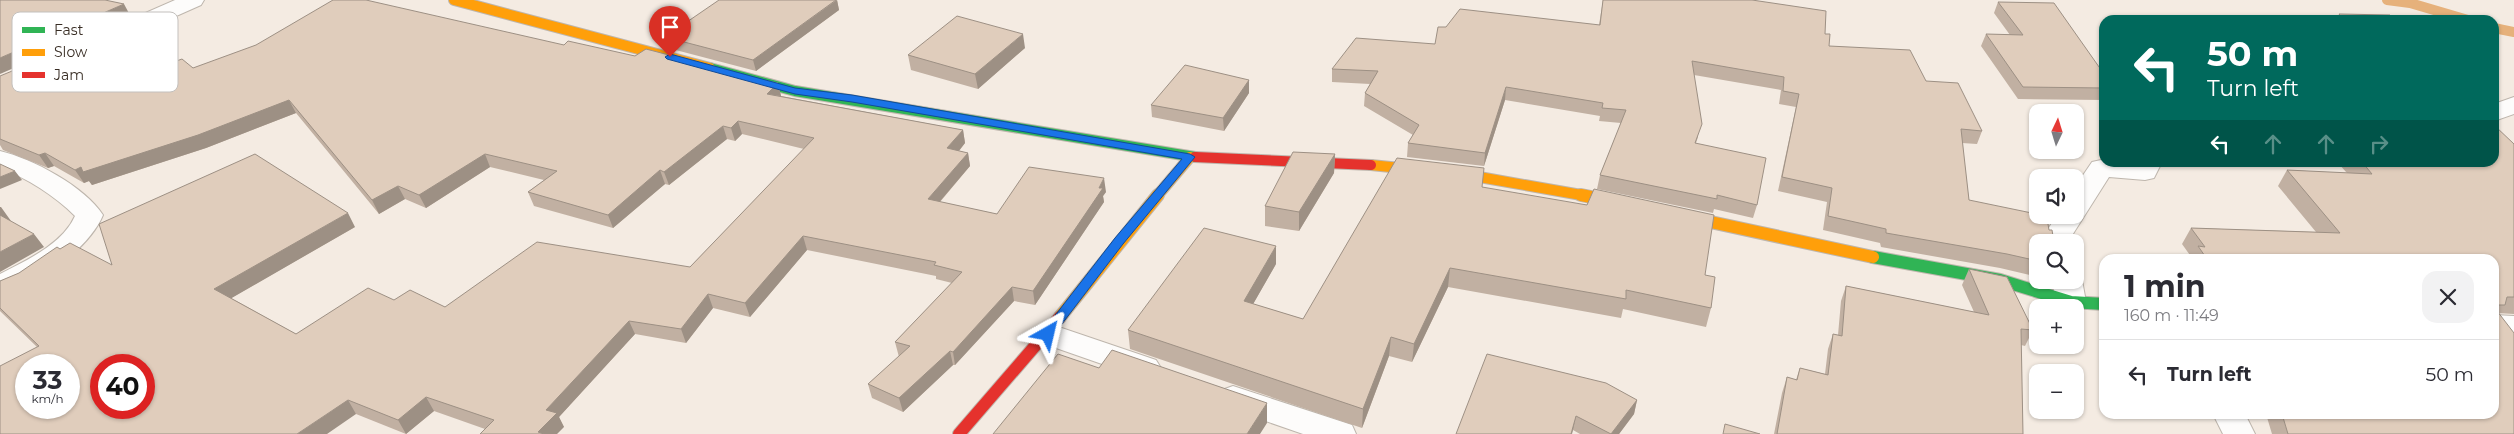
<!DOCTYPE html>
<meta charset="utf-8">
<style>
body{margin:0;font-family:Montserrat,sans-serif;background:#f2f2f3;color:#2b2b33;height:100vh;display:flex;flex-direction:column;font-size:19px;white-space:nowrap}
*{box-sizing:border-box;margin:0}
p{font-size:16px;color:#7c7c81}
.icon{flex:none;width:28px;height:28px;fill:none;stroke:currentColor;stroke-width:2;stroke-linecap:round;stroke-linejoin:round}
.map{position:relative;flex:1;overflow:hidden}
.side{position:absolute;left:2099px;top:254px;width:400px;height:165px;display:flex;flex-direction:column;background:#fff;border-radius:15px;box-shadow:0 1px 4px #0004}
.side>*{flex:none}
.top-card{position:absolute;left:2099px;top:15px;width:400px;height:152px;border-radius:15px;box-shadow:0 1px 4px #0004;background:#00695c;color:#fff;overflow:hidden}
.needle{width:32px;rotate:4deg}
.buttons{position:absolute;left:2029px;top:104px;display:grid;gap:10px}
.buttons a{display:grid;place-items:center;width:55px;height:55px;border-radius:10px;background:#fff;box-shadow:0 1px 4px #0004;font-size:25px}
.speed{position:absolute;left:15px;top:354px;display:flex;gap:10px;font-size:25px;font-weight:700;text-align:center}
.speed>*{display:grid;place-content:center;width:65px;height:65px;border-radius:50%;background:#fff;box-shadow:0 1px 4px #0004;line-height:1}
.speed small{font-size:12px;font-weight:400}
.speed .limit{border:8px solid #d22;background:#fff;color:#111}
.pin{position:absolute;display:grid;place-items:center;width:42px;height:42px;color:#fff;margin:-51px -21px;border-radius:50% 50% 50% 0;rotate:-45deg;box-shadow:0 0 5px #0007}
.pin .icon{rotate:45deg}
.me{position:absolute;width:55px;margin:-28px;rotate:37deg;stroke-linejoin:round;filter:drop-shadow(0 0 4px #0008)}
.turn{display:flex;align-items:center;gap:18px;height:105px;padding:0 25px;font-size:22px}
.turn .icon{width:65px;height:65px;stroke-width:2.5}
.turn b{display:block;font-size:35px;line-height:42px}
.lanes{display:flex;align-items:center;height:48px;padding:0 25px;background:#0003;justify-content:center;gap:25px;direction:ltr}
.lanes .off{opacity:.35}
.round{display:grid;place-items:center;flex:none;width:52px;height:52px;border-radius:15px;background:#f2f2f3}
.head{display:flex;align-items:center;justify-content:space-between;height:85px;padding:0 25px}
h1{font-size:30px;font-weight:700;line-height:38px}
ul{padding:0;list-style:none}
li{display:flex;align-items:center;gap:15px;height:70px;padding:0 25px;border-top:1px solid #e1e1e2}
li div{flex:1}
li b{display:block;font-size:19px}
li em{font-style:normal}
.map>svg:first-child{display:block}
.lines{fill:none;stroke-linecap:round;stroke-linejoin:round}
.stream{stroke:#e6b17b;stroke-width:10}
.street-casing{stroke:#beb6ad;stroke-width:2}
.fast-far1-casing{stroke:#beb6ad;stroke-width:12}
.fast-casing{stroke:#beb6ad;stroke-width:14}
.slow-far1-casing{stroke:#beb6ad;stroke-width:12}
.slow-casing{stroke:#beb6ad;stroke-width:14}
.jam-far1-casing{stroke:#beb6ad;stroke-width:12}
.jam-casing{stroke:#beb6ad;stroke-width:14}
.street{fill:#fdfcfb;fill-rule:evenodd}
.fast-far1{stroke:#30b455;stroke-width:10}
.fast{stroke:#30b455;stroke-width:12}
.slow-far1{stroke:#ff9f0a;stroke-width:10}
.slow{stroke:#ff9f0a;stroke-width:12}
.jam-far1{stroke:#e5322d;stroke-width:10}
.jam{stroke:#e5322d;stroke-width:12}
.wall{fill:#c1b0a2}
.shaded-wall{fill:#9d9084}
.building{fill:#e0cdbc;stroke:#9d9084;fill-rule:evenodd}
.route{fill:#1a73e8;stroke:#114b97}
.key{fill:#fff;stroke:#c3c0bd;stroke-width:1}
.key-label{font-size:14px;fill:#382d24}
</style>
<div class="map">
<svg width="2514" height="434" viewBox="0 0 2514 434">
<rect width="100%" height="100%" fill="#f4ebe2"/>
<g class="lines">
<path class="stream" d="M2387 0 2410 3 2468 20
M2494 28 2514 32"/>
<defs>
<path id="street" d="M175 0H204L201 5 93 53 85 55 77 53 73 48 77 43Z
M2514 97V114L2494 121V104Z
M0 151C33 159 84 186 103 215 89 249 35 287 0 297V274C25 261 63 244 75 216 55 196 27 178 0 168Z
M2101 160 2104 162H2162L2154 178 2145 180 2109 177 2071 237 2072 242H2044L2043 237 2057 215H2075V187L2092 162Z
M2075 273 2082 280 2086 302 2081 309 2075 311V308H2060L2056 302 2052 280H2075Z
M2494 315 2514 316V336L2494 335Z
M1047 323 1156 360 1161 368 1156 376 1145 379 1036 341 1032 334 1036 327Z
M1233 386 1352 425 1356 434H1303L1222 406 1217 398 1222 390Z
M2213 414H2245L2255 434H2223Z"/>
<path id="fast-far1" d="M710 68 795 91 1195 157"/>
<path id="fast" d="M1873 257 2000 280 2071 302 2104 304"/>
<path id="slow-far1" d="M454 0 710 68
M1371 165 1468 175 1587 196
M1157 196 1190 157"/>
<path id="slow" d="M1581 195 1626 204
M1678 215 1873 257
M1060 317 1158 195"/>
<path id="jam-far1" d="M1195 157 1371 165"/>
<path id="jam" d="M959 434 1060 317"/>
</defs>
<use href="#street" class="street-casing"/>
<use href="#fast-far1" class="fast-far1-casing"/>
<use href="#fast" class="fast-casing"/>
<use href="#slow-far1" class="slow-far1-casing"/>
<use href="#slow" class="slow-casing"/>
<use href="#jam-far1" class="jam-far1-casing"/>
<use href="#jam" class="jam-casing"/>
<use href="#street" class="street"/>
<use href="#fast-far1" class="fast-far1"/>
<use href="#fast" class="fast"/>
<use href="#slow-far1" class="slow-far1"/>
<use href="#slow" class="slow"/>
<use href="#jam-far1" class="jam-far1"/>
<use href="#jam" class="jam"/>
</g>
<path class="wall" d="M837 0 839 10 756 71 668 48 665 37Z
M1603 0 1825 34 1829 46 1926 81 1982 131 1977 144 1962 143 1969 200 2038 242V277L2000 268 1881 247 1880 243 1823 230 1827 202 1778 191 1796 107 1779 104 1781 90 1694 75 1698 137 1696 143 1757 205 1753 218 1714 209 1713 213 1597 189 1600 175 1621 123 1599 121 1600 116 1505 100 1484 166 1407 157 1408 143 1413 135 1364 106 1365 93 1370 84 1332 82V69L1435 44 1446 27 1599 25Z
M1998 2 2104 74V100L2018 99 1981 46 1986 34 2010 35 1994 13Z
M2339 14 2395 20H2336Z
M564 45 635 56 778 83 781 96 963 130 965 143 959 151 968 153 970 166 940 202 997 214 1106 192 1103 196 1104 202 1035 305 1014 301 955 365H953L903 412 872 398 868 384 899 357 895 342 952 283 936 279V276L807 250 750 317 713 308 686 343 635 334 559 417 564 427 485 429 434 411 406 434 356 414 37 347 0 311V281L19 273 60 249 112 265 355 227 231 298 296 334 394 300 445 307 690 267 804 149 742 134 735 141 727 139 669 185 665 184 613 228 534 206 528 192 544 180 490 167 426 208 405 199 379 214 296 113 206 148 92 185 89 181 84 183 54 166 48 168 3 150 0 145V76L171 63 193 68Z
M1025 48 978 89 911 70 908 55Z
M1249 80V93L1224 131 1152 117 1151 105Z
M2514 144V314L2498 313 2514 434H2272L2266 414H2494V259H2191L2192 258 2182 244 2191 228 2316 232 2278 186 2287 170 2347 173 2337 162H2494Z
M1335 154 1334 173 1299 231 1265 226V206Z
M1482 187 1705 275 1711 308 1706 327 1623 309 1621 318 1448 287 1412 362 1389 356 1362 428 1130 349 1128 330 1276 264 1253 304 1303 319Z
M1969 269 2033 330 2025 346 2021 345 2023 434H1774L1782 393 1787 377 1796 380 1800 368 1825 374 1828 349 1833 334 1838 335 1841 301 1846 286 1974 312 1962 285Z
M1637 400 1634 414 1619 434H1580L1573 430 1456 434Z"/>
<path class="shaded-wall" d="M837 0 839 10 756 71 753 60Z
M124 4 131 17 0 74V58Z
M1023 34 1025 48 978 89 975 74Z
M1249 80V93L1224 131 1223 118Z
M778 83 781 96 767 94Z
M1506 87 1505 100 1484 166 1485 153Z
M289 100 296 113 206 148 92 185 89 181 84 183 75 170 81 167Z
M738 121 742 134 735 141 731 128Z
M723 126 727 139 669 185 664 172Z
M963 130 965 143 950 162 947 148Z
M45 153 54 166 48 168 39 155Z
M968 153 970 166 930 213 928 199Z
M485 154 490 167 426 208 419 195Z
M1335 154 1334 173 1299 231V212Z
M660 170 665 184 613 228 608 215Z
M15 171 22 180 0 189V177Z
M1104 178 1106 192 1103 196 1104 202 1035 305 1033 291 1099 188Z
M398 186 405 199 379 214 372 200Z
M0 207H1L11 221 0 220Z
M348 213 355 227 223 303 214 289Z
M34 234 44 247 0 272V252Z
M803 236 807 250 750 317 745 303Z
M1276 246V264L1244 320V301Z
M1450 268 1448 287 1412 362 1414 344Z
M1012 287 1014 301 955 365 953 352Z
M708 294 713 308 686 343 681 329Z
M629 321 635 334 559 417 564 427 557 434H539L538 432 546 410Z
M1391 337 1389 356 1362 428 1363 409Z
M950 351 953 365 903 412 899 398Z
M426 397 434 411 406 434 398 420Z
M348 400 356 414 327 434H297Z
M1637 400 1634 414 1619 434H1611Z
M1267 403V423L1260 434H1247Z
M1576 416 1573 430 1572 434H1571Z"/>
<path class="building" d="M0 0H105L124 4 0 58Z
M333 0H366L564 45 568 41 635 56 646 49 734 72 730 74 778 83 767 94 963 130 947 148 968 153 928 199 997 214 1029 167 1104 178 1099 188H1103L1033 291 1012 287 953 352 950 351 899 398 868 384 910 346 895 342 962 272 934 265 936 262 803 236 745 303 708 294 681 329 629 321 546 410 557 413 538 432 544 434H480L494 420 426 397 398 420 348 400 297 434H0V366L39 346 0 308V281L19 273 57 247 60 249 70 243 112 265 99 224 255 154 348 213 214 289 296 334 368 288 394 300 410 290 445 307 537 242 690 267 814 138 738 121 731 128 723 126 664 172 660 170 608 215 528 192 557 171 485 154 419 195 398 186 372 200 289 100 198 135 83 172 81 167 75 170 45 153 39 155 0 139V76L112 30 171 63 182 59 193 68 256 45ZM26 365H69V408H26ZM101 365H144V408H101Z
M719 0H836L753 60 665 37Z
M1603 0H1752L1826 11 1825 34H1830L1829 46 1910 50 1926 81 1958 83 1982 131 1961 129 1969 200 2051 217 2048 224 2049 230H2052L2054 242H2038V261L2007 254 1886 233V229L1828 216 1832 188 1782 177 1799 94 1783 91 1784 77 1692 61 1702 124 1695 143 1766 158 1757 205 1717 195V199L1600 175 1626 110 1602 108 1603 103 1506 87 1485 153 1408 143 1419 125 1365 93 1378 71 1332 69 1356 38 1435 44 1438 27H1446L1460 9 1600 25Z
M1998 2 2054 3 2104 74V88L2023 87 1986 34 2023 35Z
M2339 14 2390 15 2395 20H2345Z
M957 16 1023 34 975 74 908 55Z
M2277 19 2313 20H2278Z
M1185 65 1249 80 1223 118 1151 105Z
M2494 125 2514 144V297H2507L2505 305H2494V259H2207L2198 246 2205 247 2191 228 2340 233 2287 170 2372 174 2362 162H2494Z
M1293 152 1335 154 1299 212 1265 206Z
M1397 158 1484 168 1482 187 1587 205 1594 189 1714 215 1705 275 1715 277 1711 308 1626 290V299L1450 268 1414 344 1391 337 1363 409 1128 330 1204 228 1276 246 1244 301 1303 319Z
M0 164 15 171 0 177Z
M0 215 34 234 0 252Z
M1969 269 2007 277 2033 330 2021 329 2023 434H1777L1787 377 1797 380 1800 368 1828 375 1833 334 1842 336 1846 286 1989 315Z
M2494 307 2514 333V434H2288L2282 414H2494Z
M1112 350 1267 403 1247 434H993L1058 354 1099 368Z
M1487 354 1606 383 1637 400 1611 434 1576 416 1571 434H1456Z
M1725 424 1760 434H1723Z"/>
<path class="route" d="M670 54 795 88 852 95 1190 154 1195 157 1123 244 1052 337 1048 339 1041 334 1043 331 1115 238 1182 159 852 102 795 94 667 59 665 57Z"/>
<rect x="12" y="12" width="166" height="80" rx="8" class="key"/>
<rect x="22" y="27" width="23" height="6" fill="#30b455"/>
<rect x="22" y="49" width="23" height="7" fill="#ff9f0a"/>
<rect x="22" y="72" width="23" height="6" fill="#e5322d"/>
<g class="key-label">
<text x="54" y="35">Fast</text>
<text x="54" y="57">Slow</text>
<text x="54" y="80">Jam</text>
</g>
</svg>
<div class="buttons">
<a><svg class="needle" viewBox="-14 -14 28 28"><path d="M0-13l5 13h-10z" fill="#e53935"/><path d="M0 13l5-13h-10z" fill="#7c7c81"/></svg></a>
<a><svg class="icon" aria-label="sound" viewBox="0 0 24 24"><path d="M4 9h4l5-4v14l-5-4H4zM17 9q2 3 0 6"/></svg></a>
<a><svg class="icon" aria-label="search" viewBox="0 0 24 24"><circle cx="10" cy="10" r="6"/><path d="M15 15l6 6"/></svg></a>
<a>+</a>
<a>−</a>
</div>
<div class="speed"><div>33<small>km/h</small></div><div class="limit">40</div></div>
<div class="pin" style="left:670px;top:57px;background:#d93025"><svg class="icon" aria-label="arrive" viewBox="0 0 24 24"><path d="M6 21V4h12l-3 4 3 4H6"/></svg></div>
<svg class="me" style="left:1048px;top:334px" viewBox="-20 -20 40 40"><path d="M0-17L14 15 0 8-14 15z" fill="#1a73e8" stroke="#fff" stroke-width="4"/></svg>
<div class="top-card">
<div class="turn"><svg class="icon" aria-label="left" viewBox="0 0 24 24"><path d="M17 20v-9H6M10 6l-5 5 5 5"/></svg><div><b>50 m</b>Turn left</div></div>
<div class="lanes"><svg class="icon" aria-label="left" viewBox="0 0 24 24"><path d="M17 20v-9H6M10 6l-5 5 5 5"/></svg><svg class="icon off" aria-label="ahead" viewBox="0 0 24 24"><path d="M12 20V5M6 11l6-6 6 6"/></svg><svg class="icon off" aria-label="ahead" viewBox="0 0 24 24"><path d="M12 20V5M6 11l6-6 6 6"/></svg><svg class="icon off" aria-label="right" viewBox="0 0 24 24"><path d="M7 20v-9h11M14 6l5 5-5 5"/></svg></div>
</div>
<section class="side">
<div class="head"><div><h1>1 min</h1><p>160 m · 11:49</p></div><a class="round"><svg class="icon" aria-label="close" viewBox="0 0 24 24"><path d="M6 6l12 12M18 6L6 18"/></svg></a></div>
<ul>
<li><svg class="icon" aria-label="left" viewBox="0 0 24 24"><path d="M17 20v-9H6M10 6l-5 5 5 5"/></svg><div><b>Turn left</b></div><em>50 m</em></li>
</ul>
</section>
</div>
